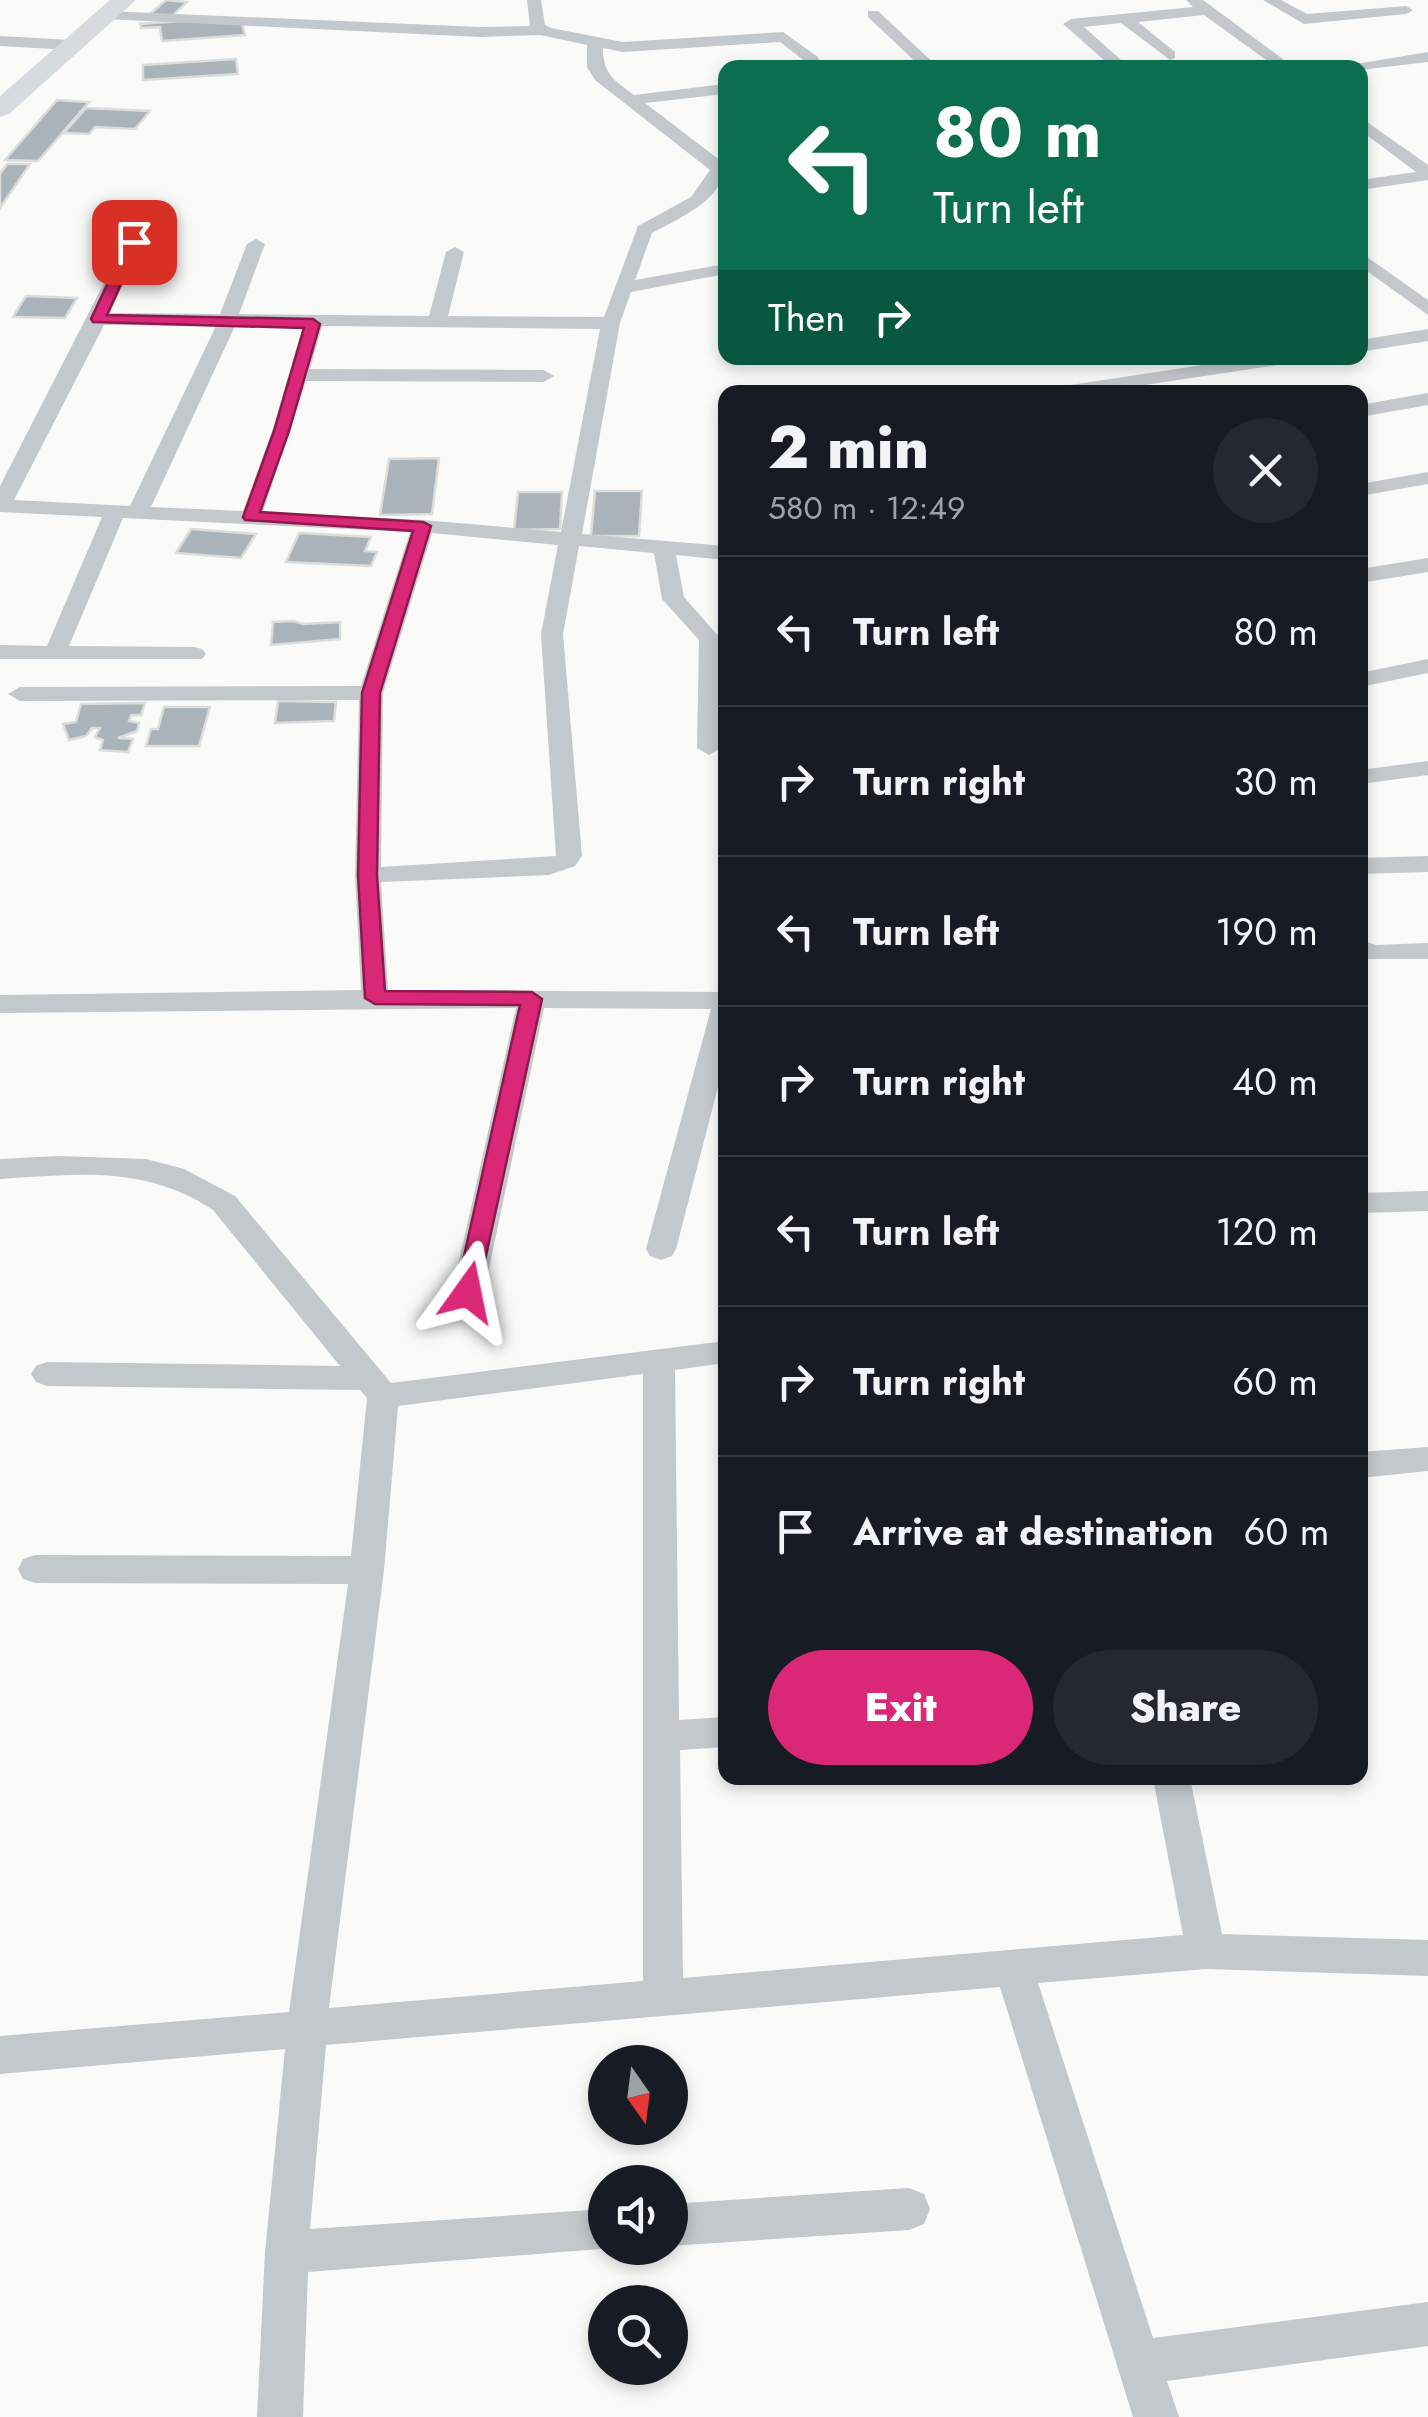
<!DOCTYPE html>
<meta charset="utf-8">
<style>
body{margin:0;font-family:Jost,sans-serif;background:#242831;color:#f1f3f6;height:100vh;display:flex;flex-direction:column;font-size:38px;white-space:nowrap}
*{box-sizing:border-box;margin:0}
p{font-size:32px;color:#9ea1a6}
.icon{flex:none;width:55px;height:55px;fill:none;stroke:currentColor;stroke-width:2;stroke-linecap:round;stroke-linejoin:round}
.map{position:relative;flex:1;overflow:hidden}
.panel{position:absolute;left:718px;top:385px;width:650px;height:1400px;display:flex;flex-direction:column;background:#171b24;border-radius:20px;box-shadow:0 5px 15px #0003}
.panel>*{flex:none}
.guide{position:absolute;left:718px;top:60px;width:650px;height:305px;border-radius:20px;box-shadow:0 5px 15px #0003;background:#0b6e4f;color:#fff;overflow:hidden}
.needle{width:65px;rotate:166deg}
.fabs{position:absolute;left:588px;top:2045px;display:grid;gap:20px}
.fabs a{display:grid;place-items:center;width:100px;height:100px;border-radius:50%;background:#171b24;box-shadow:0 5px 15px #0003;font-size:50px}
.pin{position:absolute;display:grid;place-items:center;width:85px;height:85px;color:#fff;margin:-42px;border-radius:20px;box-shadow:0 5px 15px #0006}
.me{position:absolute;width:110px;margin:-55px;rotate:12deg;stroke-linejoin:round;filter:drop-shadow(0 0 8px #0008)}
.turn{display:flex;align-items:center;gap:35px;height:210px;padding:0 50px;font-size:45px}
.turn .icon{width:130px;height:130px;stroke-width:2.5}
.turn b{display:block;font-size:70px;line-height:85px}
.then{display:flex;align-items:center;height:95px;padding:0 50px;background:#0003;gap:20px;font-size:38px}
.round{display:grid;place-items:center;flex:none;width:105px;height:105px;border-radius:52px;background:#242831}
.headline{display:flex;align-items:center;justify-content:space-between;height:170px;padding:0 50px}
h1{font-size:60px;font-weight:800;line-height:75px}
.primary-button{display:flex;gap:20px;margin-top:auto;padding:20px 50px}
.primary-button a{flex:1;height:115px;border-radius:60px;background:#db2777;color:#fff;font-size:40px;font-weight:800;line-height:115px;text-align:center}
.primary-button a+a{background:#242831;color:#f1f3f6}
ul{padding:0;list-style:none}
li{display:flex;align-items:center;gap:30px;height:150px;padding:0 50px;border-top:2px solid #363941}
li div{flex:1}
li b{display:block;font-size:38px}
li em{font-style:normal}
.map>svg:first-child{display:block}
.building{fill:#aab3b9;stroke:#dcdcda;stroke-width:2.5}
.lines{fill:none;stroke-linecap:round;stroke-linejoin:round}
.street{fill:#c3c8cc;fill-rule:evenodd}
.primary{fill:#d6dbdf;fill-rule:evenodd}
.route{fill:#db2777;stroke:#8e194d;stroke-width:2.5}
</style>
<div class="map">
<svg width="1428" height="2417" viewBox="0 0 1428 2417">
<rect width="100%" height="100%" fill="#fafaf8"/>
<path class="building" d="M166 0 187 2 172 16 150 14Z
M193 20 242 24 245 35 162 41 160 27 141 28 140 24Z
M236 59 238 74 143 80V65Z
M57 100 89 102 38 161 5 160Z
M86 108 150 111 135 129 95 127 89 134 64 133Z
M7 164H30L0 208V174Z
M26 296 77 298 65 318 13 317Z
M439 458 432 514 380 515 389 459Z
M595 491H642L639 536H591Z
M518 492H562L560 529 514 530Z
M191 529 256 534 241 558 176 553Z
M299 533 371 537 365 551 377 552 371 566 286 562Z
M294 621 303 624 340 622V639L271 645 273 622Z
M278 701 336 702 334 721 275 723Z
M145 703 141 715H131L129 721 139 723 137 731 118 738 133 739 128 752 100 750 103 740 95 737 100 728H92L86 736 69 740 63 724 76 722 81 704Z
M164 707H210L199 746H146L151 729H158Z"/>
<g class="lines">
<path class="street" d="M527 0H541L545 25 551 28 623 42 783 32 818 57 823 68H807L806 62 780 42 623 52 603 48C603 74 614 80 634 95L725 84V94L645 103 725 164C725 200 679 218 652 233L635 280 725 264V274L631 292 620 323 582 534 725 546V560L676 555 684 597 721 639V748L709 755 697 748 699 640 662 599 654 553 579 546 563 634 582 856 575 866 549 875 381 882 388 990 725 992V1060L676 1249 672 1256 661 1260 650 1256 646 1249 711 1009 544 1008 484 1292 479 1300 468 1303 457 1300 452 1292 516 1008 0 1013V995L361 990 355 875 359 700 20 701 8 694 20 687 361 686 410 532 123 518 69 646 194 647 202 649 206 654 202 659H0V645L47 646 102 517 0 512V486L127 238H139L142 242 110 313 220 314 247 244 256 239 265 244 239 314 429 316 446 252 455 247 464 252 448 316 604 317 638 226 691 197 710 170 595 80 587 67V45L540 35 480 37 106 19 99 15 106 11 480 27 530 26ZM104 325 216 326 130 506 14 500ZM235 326H303L272 431 243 511 151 507ZM322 326 600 329 561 532 423 520 263 512 306 381 544 382 554 376 544 370 310 369ZM432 533 558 545 541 634 556 856 381 867 383 693Z
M1186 0H1203L1295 68H1277L1204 15 1138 22 1175 52V58L1170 60 1121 23 1084 27 1130 68H1113L1063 24 1071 19 1193 7Z
M1263 0H1281L1307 14 1406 6 1413 10 1406 14 1304 24Z
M868 11H878L939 68H922L868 17Z
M0 36 71 40 79 45 71 50 0 46Z
M1428 52V62L1360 70 1332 68Z
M1360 117 1428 165V180L1360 190V180L1416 172 1360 130Z
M1360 252 1428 300V315L1360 266Z
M1428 329V341L1360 352V340Z
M1249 358H1293L1283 364 1099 392H1054L1064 386Z
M1428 393V405L1360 417V405Z
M1428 472V484L1360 496V484Z
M1428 558V572L1360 583V569Z
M1428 659V673L1360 687V673Z
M1428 761V775L1360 784V770Z
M1428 856V872L1360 874V858Z
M1360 940 1376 945 1428 943V959H1365L1360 957Z
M58 1156 146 1159 184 1169 235 1196 391 1383 725 1341V1363L675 1370 679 1720 725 1717V1747L680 1750 683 1978 1183 1935 1153 1778H1190L1222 1934 1428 1940V1976L1206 1969 1038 1983 1153 2338 1428 2302V2346L1167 2381 1179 2417H1133L1000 1987 326 2045 310 2229 605 2209V2248H613L308 2272 303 2417H257L265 2252 285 2049 0 2074V2036L289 2012 348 1584 35 1583 23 1579 18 1569 23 1559 35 1555 351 1556 367 1398 360 1390 47 1386 36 1382 31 1374 36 1366 47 1362 340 1366 213 1210C146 1165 77 1174 0 1179V1159ZM643 1374V1981L329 2008 384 1570 398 1406Z
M1428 1191V1211L1360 1213V1193Z
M1428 1447V1471L1360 1478V1452Z
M909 2188 924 2194 930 2209 924 2224 909 2230 670 2246V2204Z"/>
<path class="primary" d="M110 0H136L9 114 0 117V96Z"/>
</g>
<path class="route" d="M134 238 140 242 107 315 313 319 320 324 289 431 260 512 423 522 431 526 380 693 377 875 385 991 532 992 542 999 477 1297 468 1300 456 1292 520 1005 375 1004 365 998 358 875 362 693 413 531 245 520 243 517 274 431 304 328 93 322 91 319 127 242Z"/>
</svg>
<div class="fabs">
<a><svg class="needle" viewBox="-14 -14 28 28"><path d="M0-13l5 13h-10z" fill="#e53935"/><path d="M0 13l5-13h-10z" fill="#9ea1a6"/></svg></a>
<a><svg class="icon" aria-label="sound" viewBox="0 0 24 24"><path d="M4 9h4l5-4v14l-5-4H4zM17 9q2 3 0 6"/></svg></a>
<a><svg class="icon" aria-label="search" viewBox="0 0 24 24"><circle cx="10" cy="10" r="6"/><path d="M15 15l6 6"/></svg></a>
</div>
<div class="pin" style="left:134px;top:242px;background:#d93025"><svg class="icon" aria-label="arrive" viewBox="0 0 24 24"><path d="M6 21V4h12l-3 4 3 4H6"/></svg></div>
<svg class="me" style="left:468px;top:1292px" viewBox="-20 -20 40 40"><path d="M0-17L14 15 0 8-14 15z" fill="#db2777" stroke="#fff" stroke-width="4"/></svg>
<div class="guide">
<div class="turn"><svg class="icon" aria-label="left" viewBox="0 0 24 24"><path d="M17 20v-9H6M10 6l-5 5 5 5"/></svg><div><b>80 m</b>Turn left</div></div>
<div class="then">Then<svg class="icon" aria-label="right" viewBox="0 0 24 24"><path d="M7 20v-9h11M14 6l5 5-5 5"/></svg></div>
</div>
<section class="panel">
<div class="headline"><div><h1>2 min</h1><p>580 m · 12:49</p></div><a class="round"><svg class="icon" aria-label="close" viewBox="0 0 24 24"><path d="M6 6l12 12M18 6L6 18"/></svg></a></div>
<ul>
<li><svg class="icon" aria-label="left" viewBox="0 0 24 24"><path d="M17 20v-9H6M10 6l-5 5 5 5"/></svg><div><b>Turn left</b></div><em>80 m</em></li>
<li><svg class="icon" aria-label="right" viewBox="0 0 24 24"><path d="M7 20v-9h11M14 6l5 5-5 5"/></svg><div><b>Turn right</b></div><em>30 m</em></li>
<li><svg class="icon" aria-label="left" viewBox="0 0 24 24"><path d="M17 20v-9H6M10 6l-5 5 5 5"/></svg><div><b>Turn left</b></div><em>190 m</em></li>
<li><svg class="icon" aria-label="right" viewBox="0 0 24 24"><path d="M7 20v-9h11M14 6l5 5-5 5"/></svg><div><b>Turn right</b></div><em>40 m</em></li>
<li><svg class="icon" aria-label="left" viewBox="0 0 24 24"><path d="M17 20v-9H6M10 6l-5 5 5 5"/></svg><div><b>Turn left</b></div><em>120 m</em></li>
<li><svg class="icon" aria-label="right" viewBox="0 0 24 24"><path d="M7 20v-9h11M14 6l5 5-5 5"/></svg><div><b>Turn right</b></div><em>60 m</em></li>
<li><svg class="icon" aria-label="arrive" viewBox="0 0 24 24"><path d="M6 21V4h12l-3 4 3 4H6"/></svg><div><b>Arrive at destination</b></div><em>60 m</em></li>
</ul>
<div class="primary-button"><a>Exit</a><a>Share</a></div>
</section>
</div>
